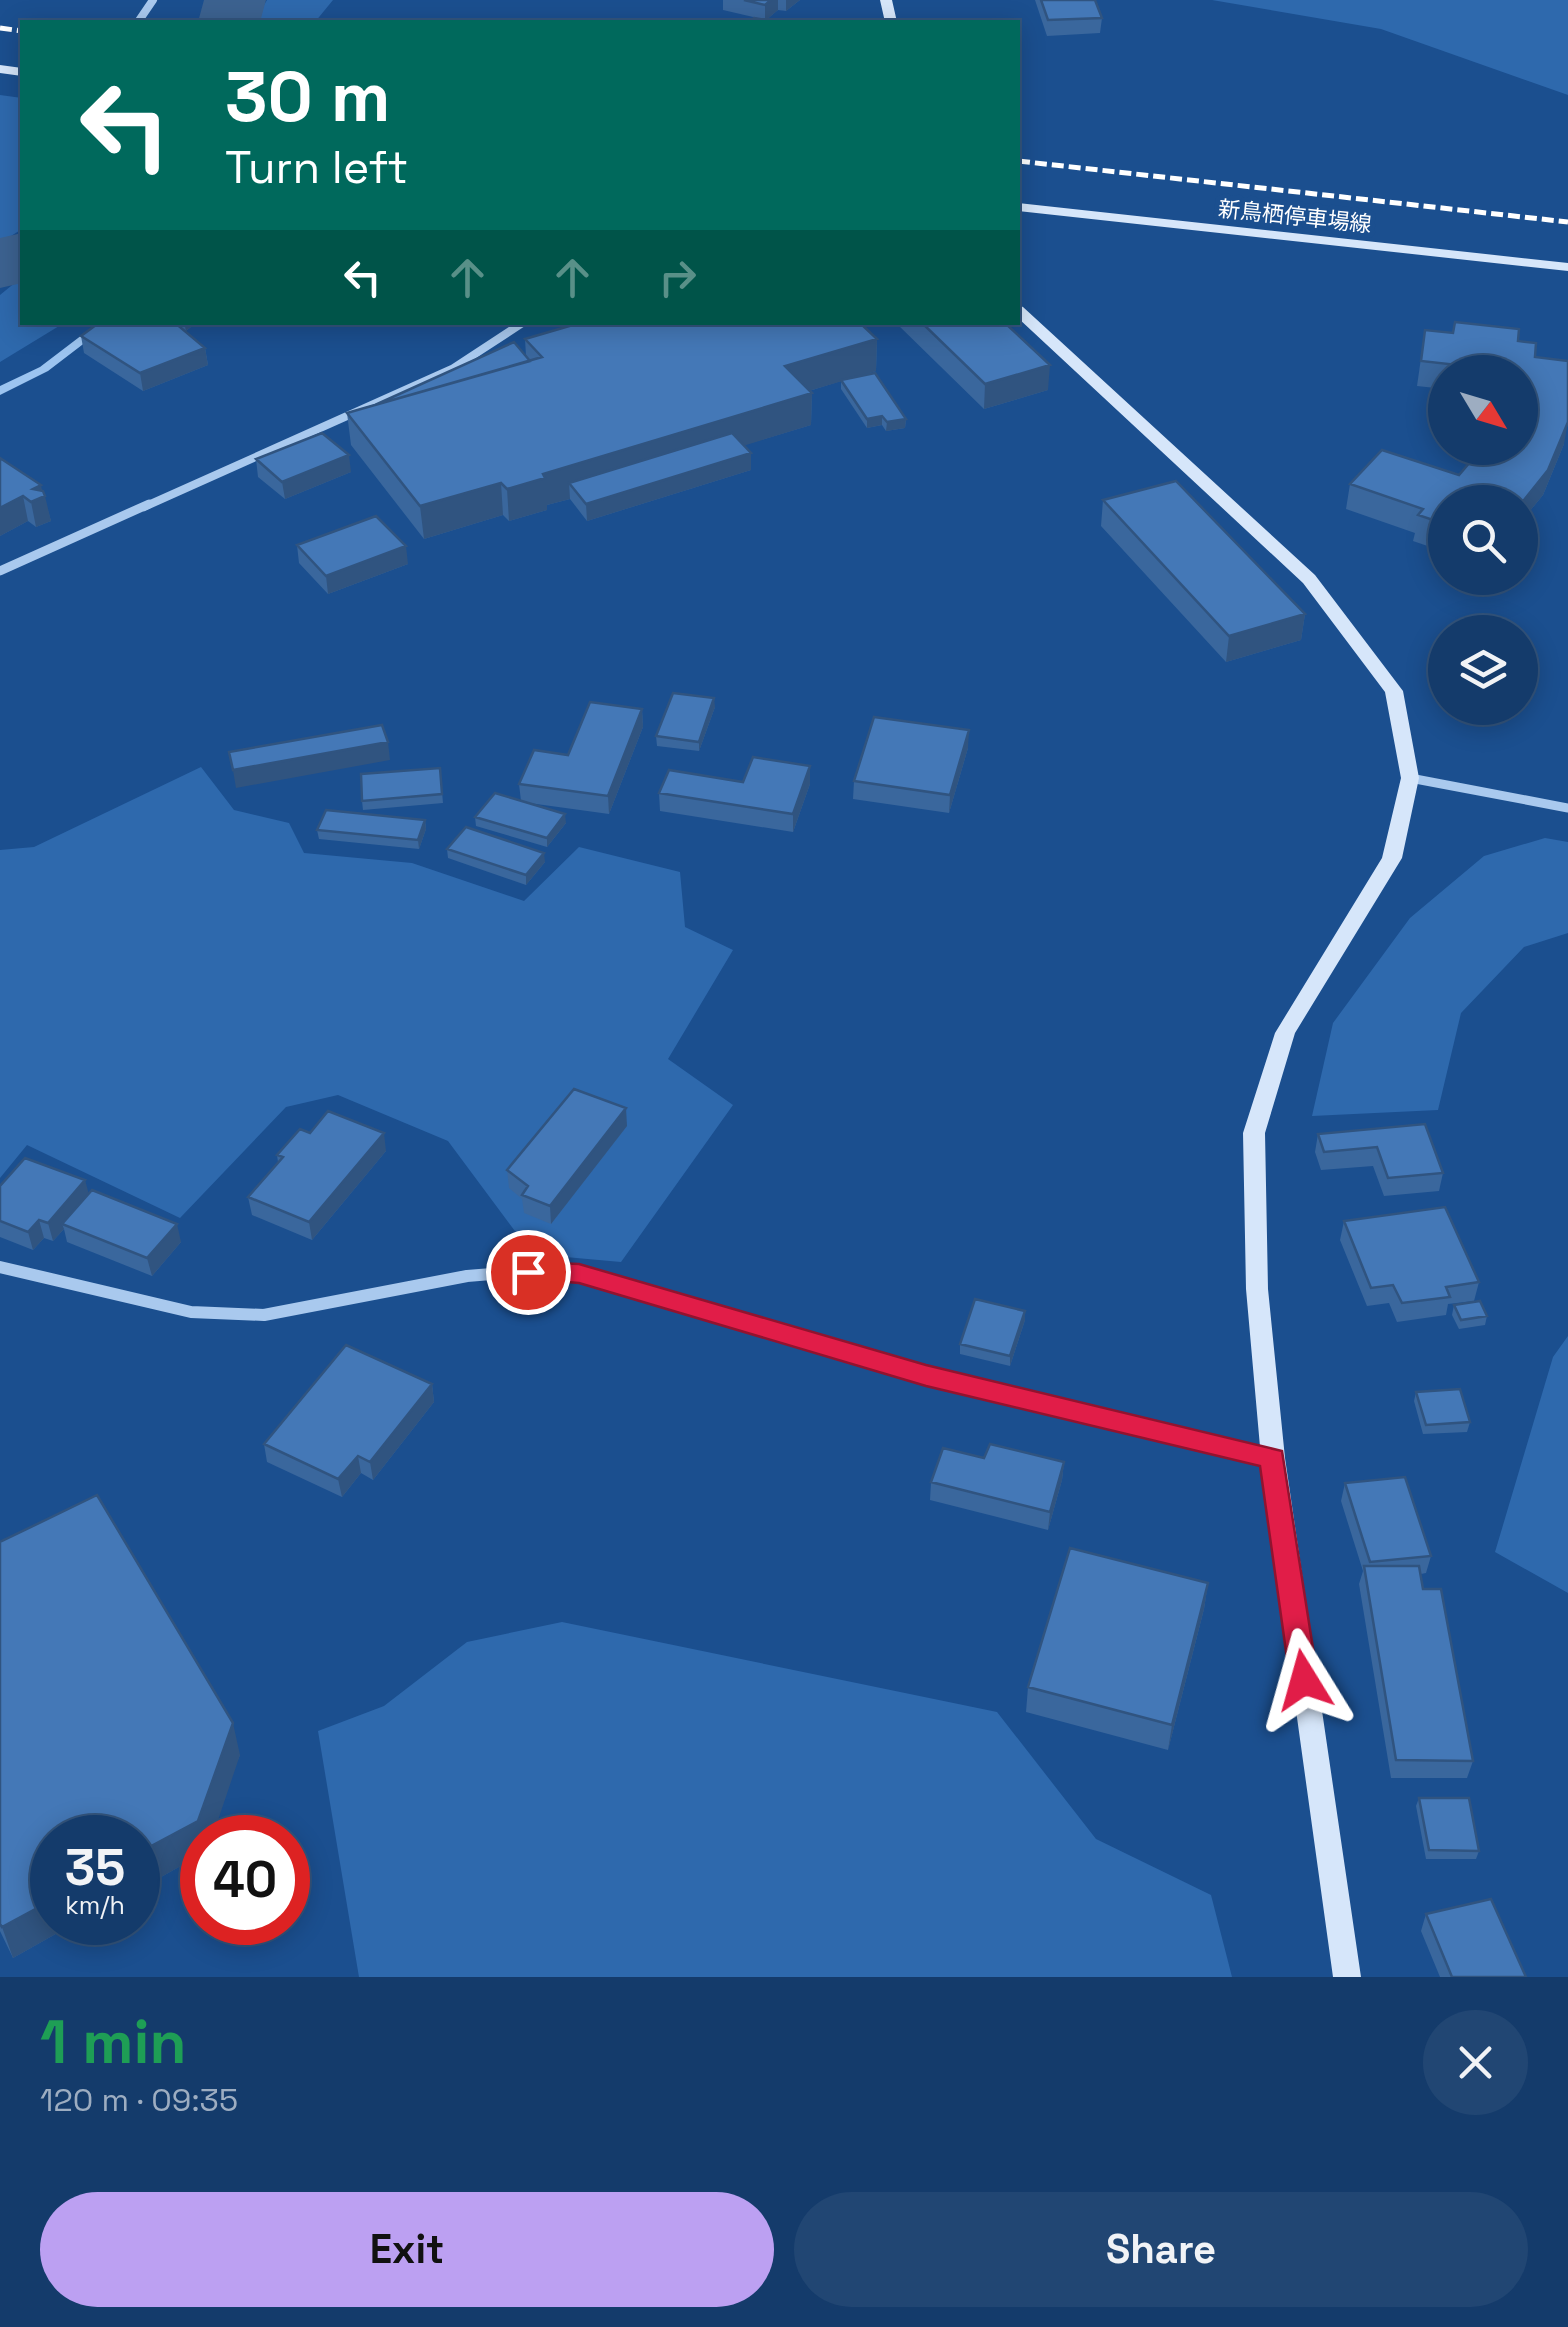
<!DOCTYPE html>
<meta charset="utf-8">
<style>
body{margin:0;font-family:"Space Grotesk","Noto Sans JP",sans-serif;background:#214673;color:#f1f3f6;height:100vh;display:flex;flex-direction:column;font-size:38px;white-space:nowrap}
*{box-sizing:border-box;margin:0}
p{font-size:32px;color:#9dadc1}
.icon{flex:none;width:55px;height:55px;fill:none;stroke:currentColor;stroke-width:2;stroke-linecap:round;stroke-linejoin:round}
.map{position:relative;height:1977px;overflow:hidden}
.panel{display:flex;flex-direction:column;background:#143b6b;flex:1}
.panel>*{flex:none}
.guide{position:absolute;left:20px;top:20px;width:1000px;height:305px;border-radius:0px;box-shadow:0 5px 25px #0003,0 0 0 2px #33557e;background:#00695c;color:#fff;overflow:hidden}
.needle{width:65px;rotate:128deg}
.tools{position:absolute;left:1428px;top:355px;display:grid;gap:20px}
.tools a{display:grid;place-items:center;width:110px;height:110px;border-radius:50%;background:#143b6b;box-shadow:0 5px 25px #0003,0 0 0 2px #33557e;font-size:50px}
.speed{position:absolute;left:30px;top:1815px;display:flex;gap:20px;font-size:50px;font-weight:700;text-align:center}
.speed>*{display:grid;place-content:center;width:130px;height:130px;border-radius:50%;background:#143b6b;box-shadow:0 5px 25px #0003,0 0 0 2px #33557e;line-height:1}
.speed small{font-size:25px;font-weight:400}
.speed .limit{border:15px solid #d22;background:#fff;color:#111}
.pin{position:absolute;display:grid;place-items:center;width:85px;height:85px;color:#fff;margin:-42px;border:5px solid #fff;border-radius:50%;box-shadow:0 2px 10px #0007}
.me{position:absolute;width:110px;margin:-55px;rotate:352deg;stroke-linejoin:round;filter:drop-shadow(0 0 8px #0008)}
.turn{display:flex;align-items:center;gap:35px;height:210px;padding:0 40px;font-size:45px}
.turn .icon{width:130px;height:130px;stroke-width:2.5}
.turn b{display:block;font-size:70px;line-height:85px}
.lanes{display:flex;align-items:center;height:95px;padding:0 40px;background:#0003;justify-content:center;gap:50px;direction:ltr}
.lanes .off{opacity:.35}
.round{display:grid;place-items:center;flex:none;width:105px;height:105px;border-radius:52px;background:#214673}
.headline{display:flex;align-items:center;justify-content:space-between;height:170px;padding:0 40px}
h1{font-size:60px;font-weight:800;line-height:75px;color:#1e9e55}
.action{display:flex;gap:20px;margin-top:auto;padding:20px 40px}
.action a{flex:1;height:115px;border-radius:60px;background:#bca0f2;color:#111;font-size:40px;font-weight:800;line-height:115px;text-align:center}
.action a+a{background:#214673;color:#f1f3f6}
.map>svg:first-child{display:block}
.green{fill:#2e69ad}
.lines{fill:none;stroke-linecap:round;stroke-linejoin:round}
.stream{fill:#9cc4f0;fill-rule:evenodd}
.river{fill:#3c6290;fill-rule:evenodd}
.street-far2{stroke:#a9c9ee;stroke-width:8}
.street-far1{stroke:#a9c9ee;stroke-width:9}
.street{stroke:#a9c9ee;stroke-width:12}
.secondary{fill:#d6e6fa;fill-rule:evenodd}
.rail{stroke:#fff;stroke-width:5;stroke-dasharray:12 5;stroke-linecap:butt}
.wall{fill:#3a679d}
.shaded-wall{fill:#305480}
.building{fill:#4478b7;stroke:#305480;stroke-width:2.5}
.route{fill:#e11d48;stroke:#92132f;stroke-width:2.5}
.labels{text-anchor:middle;stroke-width:10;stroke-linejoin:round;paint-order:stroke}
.far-street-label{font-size:22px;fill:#fff;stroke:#1b4f8f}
</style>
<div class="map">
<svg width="1568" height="1977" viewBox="0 0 1568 1977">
<rect width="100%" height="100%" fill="#1b4f8f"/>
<path class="green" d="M267 0H333L315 22H254Z
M1212 0H1568V95L1381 29Z
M0 95 22 98V229L0 243Z
M22 277V322L64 323 0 362V295Z
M201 767 234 810 289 823 304 853 412 863 524 901 579 847 680 872 685 927 733 950 668 1059 733 1105 621 1262 532 1254 448 1141 338 1095 286 1107 180 1218 27 1145 0 1178V850L34 847Z
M1545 838 1568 842V933L1524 947 1461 1013 1438 1110 1312 1116 1333 1023 1410 918 1484 856Z
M1568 1336V1593L1495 1552 1553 1357Z
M562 1622 997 1712 1096 1839 1211 1895 1232 1977H359L318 1731 384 1706 467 1642Z"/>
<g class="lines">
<path class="stream" d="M99 322H112L48 371 0 395V386L40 367Z"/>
<path class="river" d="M204 0H266L260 22H198Z
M22 233V283L0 288V238Z"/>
<path class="street-far2" d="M138 22 153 0
M144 507 452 369 524 322"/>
<path class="street-far1" d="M0 571 149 504
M1410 778 1568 808"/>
<path class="street" d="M0 1267 191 1312 264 1315 467 1276 528 1271 579 1274 925 1376 1272 1458"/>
<path class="secondary" d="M880 0H892L897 22H885Z
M0 65 22 68V76L0 73Z
M1018 203 1568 263V271L1018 211Z
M1018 305 1023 307 1315 575 1403 691 1419 778 1402 858 1295 1033 1265 1133 1268 1289 1285 1458 1361 1977H1333L1261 1458 1246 1289 1243 1133 1275 1033 1382 858 1401 778 1385 692 1303 583 1018 318Z"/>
<path class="rail" d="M0 28 22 31
M1018 161 1568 222"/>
</g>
<path class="wall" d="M723 0H800L786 11 778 10 766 20 723 10Z
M1035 0H1095L1102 18 1100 33 1047 36Z
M100 322H197L186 331 205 348 208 365 143 391 84 353 81 336Z
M895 322H1004L1048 390 984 409Z
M1425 330 1518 341 1535 357 1564 444 1543 495 1520 523V502H1445V552L1413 541 1415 533 1346 509 1350 484 1459 475 1480 451 1520 372H1445V389L1417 386Z
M525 339H877L876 371 852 378 906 419 905 428 886 431 882 425 867 428 841 389V381L809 391 812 393 811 425 744 445 751 470 587 521 570 499 547 505V510L509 521 503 515 424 539 351 445 347 413 526 356Z
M0 458 42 490 51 521 36 527 28 521 0 536Z
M256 459 351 472 285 499 258 477Z
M1103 500 1305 614 1301 640 1226 662 1101 526Z
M297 545 408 564 328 594 299 563Z
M715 707 699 751 657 746 656 736Z
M642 709 643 727 609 814 529 803 566 823 547 847 476 826 475 817 521 801 519 784Z
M968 748 949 813 853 799 854 781Z
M440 768 443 803 363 810 362 801Z
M743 782 810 784 793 832 660 811 659 793Z
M425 820 426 829 419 849 319 839 317 830Z
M447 849 545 862 526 885 448 858Z
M1425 1124 1443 1173 1439 1191 1384 1196 1373 1166 1321 1170 1315 1152 1318 1134Z
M627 1126 551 1224 524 1213 522 1199 509 1188 507 1170Z
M310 1133 386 1151 312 1240 252 1215 248 1197 278 1162 277 1155Z
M0 1186 89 1195 181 1242 152 1276 67 1242 64 1229 53 1241 44 1238 33 1250 0 1237Z
M1344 1221 1479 1282 1474 1301 1448 1304 1446 1315 1397 1322 1389 1303 1367 1306 1340 1240Z
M1454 1305 1487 1316 1485 1325 1459 1329 1452 1315Z
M1025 1311V1320L1010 1366 960 1354V1344Z
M432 1384 434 1402 373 1480 361 1473 342 1497 267 1462 264 1444Z
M1416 1392 1470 1422 1467 1432 1423 1434 1414 1401Z
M1064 1462 1062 1480 1048 1530 930 1500 931 1482Z
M1345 1483 1431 1556 1426 1573 1421 1574 1423 1589 1473 1761 1467 1778H1391L1359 1584 1363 1571 1341 1501Z
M0 1542 240 1755 202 1838V1854L138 1890 52 1922H77L13 1958 0 1931Z
M1208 1583 1204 1609 1168 1750 1026 1712 1028 1687Z
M1419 1798 1479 1851 1476 1859H1426L1416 1806Z
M1426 1914 1526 1977H1440L1421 1931Z"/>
<path class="shaded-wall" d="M771 0H778V10L765 21V5Z
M786 0H800L786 11Z
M184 322H197L186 331Z
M877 339 876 371 785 398V366Z
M205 348 208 365 143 391 140 373Z
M1050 365 1048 390 984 409 985 384Z
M812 393 811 425 580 496 569 483 570 499 547 505V510L509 521 507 489 543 474Z
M882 416V425L867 428V419Z
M906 419 905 428 886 431 887 422Z
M1568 422 1564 444 1543 495 1520 523V505Z
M751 453V470L587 521 586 504Z
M349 455 351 472 285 499 282 482Z
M501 483 503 515 424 539 420 506Z
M41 485 43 497 45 496 51 521 36 527 31 502 33 489Z
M23 496 28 521 0 536V508Z
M406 546 408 564 328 594 326 576Z
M1305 614 1301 640 1226 662 1229 636Z
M714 698 715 707 699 751V742Z
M642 709 643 727 609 814 608 796Z
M969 730 968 748 949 813 950 795Z
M388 742 390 760 236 788 233 770Z
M810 766V784L793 832V814Z
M565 814 566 823 547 847V838Z
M425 820 426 829 419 849 418 840Z
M544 853 545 862 526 885V875Z
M626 1108 627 1126 551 1224 550 1206Z
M384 1133 386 1151 312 1240 309 1222Z
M85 1180 90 1198 62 1224 64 1229 53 1241 48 1223Z
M39 1220 44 1238 33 1250 28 1232Z
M177 1224 181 1242 152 1276 147 1258Z
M1025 1311V1320L1010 1366V1356Z
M432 1384 434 1402 373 1480 370 1462Z
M358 1456 361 1473 342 1497 338 1479Z
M1064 1462 1062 1480 1048 1530 1050 1512Z
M1208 1583 1204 1609 1168 1750 1172 1725Z
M233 1723 240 1755 212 1838H202V1854L138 1890V1853Z
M52 1900V1922H77L13 1958 2 1927Z"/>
<path class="building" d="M744 0H771L765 5Z
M1041 0H1095L1102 18 1048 20Z
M754 18 776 22H750Z
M100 322H174L205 348 140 373 81 336Z
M583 322H859L877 339 785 366 812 393 543 474 545 478 507 489 501 483 420 506 347 413 542 357 525 339Z
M921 322H1004L1050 365 985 384Z
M1455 322 1519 329 1518 341 1536 343 1535 357 1568 361V422L1548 470 1520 505V502H1445V524L1418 515 1423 509 1350 484 1382 450 1459 475 1482 448H1520V372H1503V370L1421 361 1425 330 1453 333Z
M514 342 530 361 375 405Z
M875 373 906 419 887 422 882 416 867 419 841 380Z
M322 433 349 455 282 482 256 459Z
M732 433 751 453 586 504 569 483Z
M0 458 41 485 33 489 43 491 45 496 31 502 23 496 0 508Z
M1176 481 1305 614 1229 636 1103 500Z
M376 516 406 546 326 576 297 545Z
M673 693 714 698 699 742 656 736Z
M590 702 642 709 608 796 519 784 534 750 568 755Z
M874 717 969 730 950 795 854 781Z
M382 725 388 742 233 770 229 752Z
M753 757 810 766 793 814 659 793 669 770 743 782Z
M440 768 442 794 362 801 361 774Z
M495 793 565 814 547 838 475 817Z
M326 810 425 820 418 840 317 830Z
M466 827 544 853 526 875 447 849Z
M574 1089 626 1108 550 1206 522 1195 528 1186 507 1170Z
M328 1111 384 1133 309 1222 248 1197 283 1157 277 1155 300 1129 310 1133Z
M1425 1124 1443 1173 1388 1178 1377 1147 1324 1152 1318 1134Z
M25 1158 85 1180 48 1223 39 1220 28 1232 0 1221V1186Z
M92 1190 177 1224 147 1258 62 1224Z
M1445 1207 1479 1282 1446 1287 1450 1297 1402 1303 1393 1285 1371 1288 1344 1221Z
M975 1299 1025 1311 1010 1356 960 1344Z
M1480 1301 1487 1316 1461 1320 1454 1305Z
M346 1345 432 1384 370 1462 358 1456 338 1479 264 1444Z
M1460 1389 1470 1422 1426 1425 1416 1392Z
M990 1444 1064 1462 1050 1512 931 1482 943 1448 984 1458Z
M1405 1477 1431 1556 1370 1562 1345 1483Z
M97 1495 233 1723 198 1821 138 1853V1838H52V1900L2 1927 0 1924V1542Z
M1070 1548 1208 1583 1172 1725 1028 1687Z
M1364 1566H1419L1423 1589H1441L1473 1761 1396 1760Z
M1419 1798H1469L1479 1851 1429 1850Z
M1491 1899 1526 1977H1452L1426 1914Z"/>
<path class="route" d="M528 1262 579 1264 926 1365 1282 1451 1318 1680 1314 1689 1304 1693 1294 1689 1290 1680 1260 1466 926 1386 579 1283 519 1278 516 1272 519 1265Z"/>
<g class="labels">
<g class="far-street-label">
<text transform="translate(1295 216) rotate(6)" y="8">新鳥栖停車場線</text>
</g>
</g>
</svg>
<div class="tools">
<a><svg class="needle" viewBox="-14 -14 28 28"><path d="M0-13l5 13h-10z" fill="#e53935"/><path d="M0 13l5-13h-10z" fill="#9dadc1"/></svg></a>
<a><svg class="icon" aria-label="search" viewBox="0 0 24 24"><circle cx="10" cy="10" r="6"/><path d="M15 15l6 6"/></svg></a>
<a><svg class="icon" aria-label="layers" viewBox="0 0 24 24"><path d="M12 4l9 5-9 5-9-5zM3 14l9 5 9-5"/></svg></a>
</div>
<div class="speed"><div>35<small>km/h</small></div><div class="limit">40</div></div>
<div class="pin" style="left:528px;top:1272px;background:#d93025"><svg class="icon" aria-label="arrive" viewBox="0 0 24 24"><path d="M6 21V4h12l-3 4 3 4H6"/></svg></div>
<svg class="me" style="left:1304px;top:1680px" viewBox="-20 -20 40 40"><path d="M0-17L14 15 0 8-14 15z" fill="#e11d48" stroke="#fff" stroke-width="4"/></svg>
<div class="guide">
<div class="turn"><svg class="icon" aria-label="left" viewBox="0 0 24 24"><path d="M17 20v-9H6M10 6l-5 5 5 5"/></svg><div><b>30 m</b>Turn left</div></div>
<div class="lanes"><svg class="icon" aria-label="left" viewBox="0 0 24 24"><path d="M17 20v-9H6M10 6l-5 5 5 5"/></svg><svg class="icon off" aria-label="ahead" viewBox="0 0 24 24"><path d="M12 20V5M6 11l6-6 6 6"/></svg><svg class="icon off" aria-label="ahead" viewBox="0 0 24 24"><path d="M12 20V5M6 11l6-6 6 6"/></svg><svg class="icon off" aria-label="right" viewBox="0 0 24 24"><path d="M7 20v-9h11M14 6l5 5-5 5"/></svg></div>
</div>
</div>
<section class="panel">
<div class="headline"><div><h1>1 min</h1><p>120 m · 09:35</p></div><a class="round"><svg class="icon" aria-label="close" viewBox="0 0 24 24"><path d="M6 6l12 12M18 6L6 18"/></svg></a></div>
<div class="action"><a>Exit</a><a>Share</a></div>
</section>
